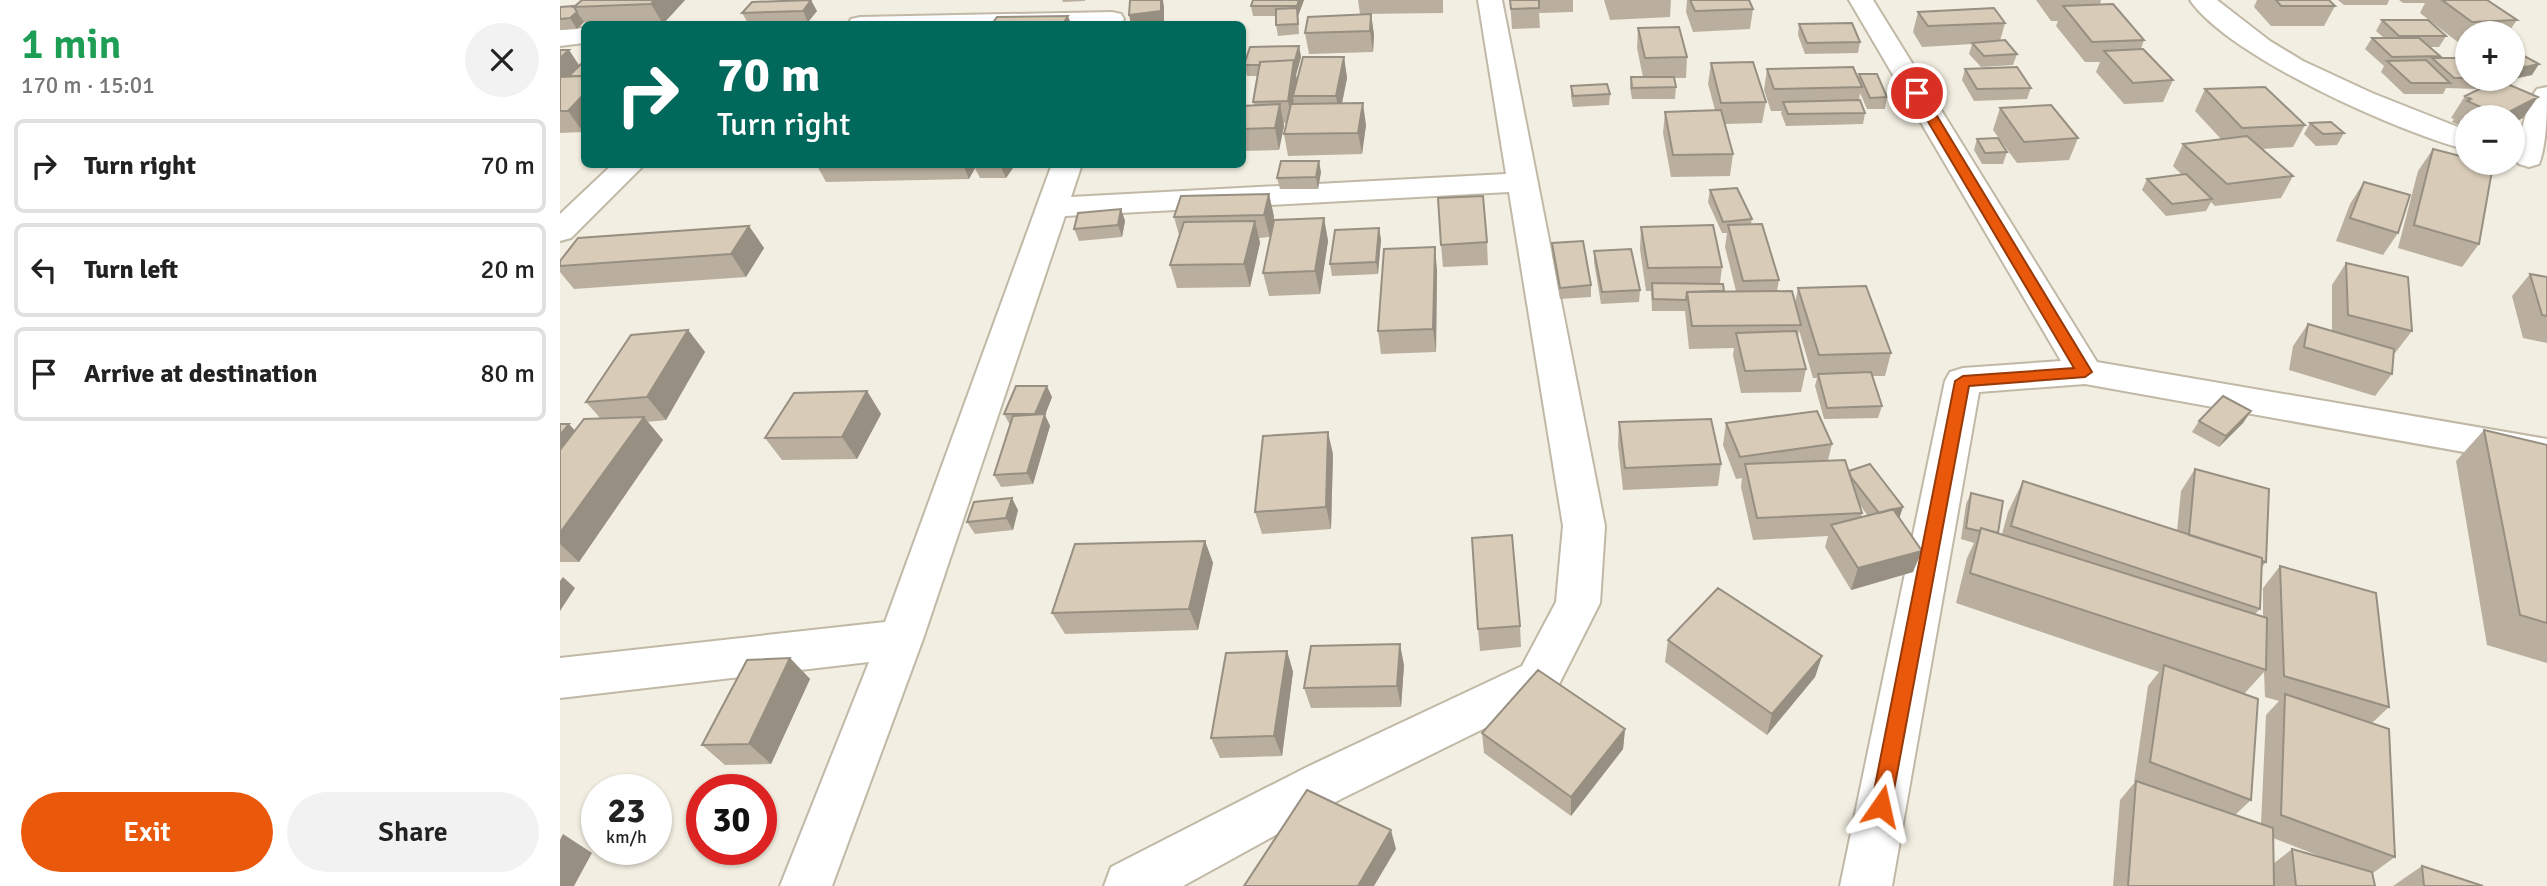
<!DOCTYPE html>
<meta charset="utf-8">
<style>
body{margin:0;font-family:Signika,sans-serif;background:#f2f2f2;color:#222;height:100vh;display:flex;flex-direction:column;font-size:26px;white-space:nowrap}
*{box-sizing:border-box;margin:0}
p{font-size:23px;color:#767676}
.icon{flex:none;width:38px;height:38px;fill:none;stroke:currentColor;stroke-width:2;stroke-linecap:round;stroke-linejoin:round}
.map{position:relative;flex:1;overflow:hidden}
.sheet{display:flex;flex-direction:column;background:#fff;width:560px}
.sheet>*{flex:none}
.guide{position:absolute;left:21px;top:21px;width:665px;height:147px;border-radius:10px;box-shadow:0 2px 5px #0004;background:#00695c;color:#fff;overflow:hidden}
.fabs{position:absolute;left:1895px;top:21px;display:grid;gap:14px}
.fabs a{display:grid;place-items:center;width:70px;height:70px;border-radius:50%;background:#fff;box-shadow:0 2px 5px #0004;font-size:35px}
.speed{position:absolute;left:21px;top:774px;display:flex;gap:14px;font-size:35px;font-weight:700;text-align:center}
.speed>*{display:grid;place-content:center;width:91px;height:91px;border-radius:50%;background:#fff;box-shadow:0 2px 5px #0004;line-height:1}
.speed small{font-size:18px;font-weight:400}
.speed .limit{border:10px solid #d22;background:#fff;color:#111}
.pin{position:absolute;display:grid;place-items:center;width:60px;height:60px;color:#fff;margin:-30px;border:4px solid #fff;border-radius:50%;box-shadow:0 2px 7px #0007}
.me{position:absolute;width:77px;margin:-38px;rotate:11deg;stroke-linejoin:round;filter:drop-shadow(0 0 5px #0008)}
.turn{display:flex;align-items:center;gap:24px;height:147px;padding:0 21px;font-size:32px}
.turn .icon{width:91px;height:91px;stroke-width:2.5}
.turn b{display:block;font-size:49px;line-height:60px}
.round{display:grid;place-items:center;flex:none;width:74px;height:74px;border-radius:37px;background:#f2f2f2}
.overview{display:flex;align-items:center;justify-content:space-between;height:119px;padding:0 21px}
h1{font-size:42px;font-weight:600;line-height:52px;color:#1e9e55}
.cta{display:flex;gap:14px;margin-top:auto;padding:14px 21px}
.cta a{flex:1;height:80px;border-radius:42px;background:#ea580c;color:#fff;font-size:28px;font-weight:600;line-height:80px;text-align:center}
.cta a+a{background:#f2f2f2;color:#222}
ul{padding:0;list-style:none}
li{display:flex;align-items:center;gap:21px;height:94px;margin:0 14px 10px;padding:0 7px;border:4px solid #e0e0e0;border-radius:10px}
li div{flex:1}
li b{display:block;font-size:26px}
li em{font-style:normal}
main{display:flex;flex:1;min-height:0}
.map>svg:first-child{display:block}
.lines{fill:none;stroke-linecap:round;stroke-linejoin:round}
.street-casing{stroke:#c1b8a6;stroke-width:4}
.street{fill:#fff;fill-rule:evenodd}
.wall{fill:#baaf9e;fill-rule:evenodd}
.shaded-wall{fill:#978f81}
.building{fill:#d8ccb8;stroke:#978f81;stroke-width:2}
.route{fill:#ea580c;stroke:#983908;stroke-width:2}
</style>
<main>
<section class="sheet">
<div class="overview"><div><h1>1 min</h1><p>170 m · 15:01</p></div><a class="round"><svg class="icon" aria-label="close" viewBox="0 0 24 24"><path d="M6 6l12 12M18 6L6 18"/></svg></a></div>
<ul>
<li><svg class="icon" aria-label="right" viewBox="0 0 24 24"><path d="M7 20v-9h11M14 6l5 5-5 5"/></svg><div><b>Turn right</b></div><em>70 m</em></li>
<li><svg class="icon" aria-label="left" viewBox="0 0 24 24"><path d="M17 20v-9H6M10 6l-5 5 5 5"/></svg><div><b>Turn left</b></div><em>20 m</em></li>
<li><svg class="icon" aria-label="arrive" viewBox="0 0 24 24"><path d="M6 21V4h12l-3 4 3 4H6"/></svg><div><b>Arrive at destination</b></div><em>80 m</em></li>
</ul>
<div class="cta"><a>Exit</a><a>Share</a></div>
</section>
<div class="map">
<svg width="1987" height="886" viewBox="0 0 1987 886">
<rect width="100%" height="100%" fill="#f2eee1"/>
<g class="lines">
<defs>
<path id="street" d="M918 0H942L1045 526 1040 603 994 694 781 799 623 886H544L551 867 747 767 962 666 996 602 1003 526 949 192 505 216 363 639 272 886H220L309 662 0 698V658L325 622 492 164H522L511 197 946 174Z
M1289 0H1313L1537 362 1987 439V467L1525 384 1419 392 1332 886H1280L1385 381 1390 372 1403 368 1501 361Z
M1630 0H1657L1710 41 1743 61 1812 93 1908 131V150C1840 133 1669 57 1630 0Z
M552 12 561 14 564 19 561 24H288L291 19 300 17Z
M24 28V43L0 46V30Z
M1987 87C1987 110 1987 144 1979 164L1969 167 1959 164 1954 158 1970 99 1977 89Z
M53 164H85L11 238 0 241V214Z"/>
</defs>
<use href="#street" class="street-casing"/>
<use href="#street" class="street"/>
</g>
<path class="wall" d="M22 0H125L103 24H26L24 22 17 29 0 30V7L15 6Z
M502 0H525V1L503 2Z
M744 0 738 16 739 34 718 36 716 25V16H693L691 6Z
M798 0H883V13L800 14Z
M950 0H1013V12L979 13 980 28 952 29Z
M1044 0H1111L1110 17 1050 20Z
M1127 0H1189L1193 9 1190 29 1133 32 1126 12Z
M1476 0H1541L1540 5 1584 40 1581 49 1613 80 1603 102 1564 104 1536 72 1540 62H1525L1496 26 1498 21H1491Z
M1697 0H1769L1775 6 1764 26H1711L1694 7Z
M1778 0H1829L1827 5H1784Z
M1839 0H1927L1957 20 1948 33H1908V43H1899L1860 13 1865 3H1843Z
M257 11 248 22 188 23 182 13Z
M1358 12 1445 23 1440 41 1457 54 1453 65 1421 67 1409 54 1412 44 1362 47 1353 32Z
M811 14 814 35 813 52 749 54 745 33Z
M1822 20 1886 36 1879 47H1869L1880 56 1879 58 1908 63V79H1923L1916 89 1886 88 1883 94H1844L1821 72 1824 66 1805 49 1812 38H1824L1816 31Z
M1239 24 1300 42 1298 53 1245 54 1238 35Z
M1078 28 1127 57 1126 78H1114L1116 87 1115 99H1072L1070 88 1071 77H1083L1077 48Z
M739 46 741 57 736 75 737 79 784 57 787 78 782 104 806 125 802 154 728 156 724 134 727 123H724V126L719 150 682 151V106L694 105 693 102 698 76H687L684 65Z
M0 50 20 66 24 61V131L23 132 0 133Z
M1953 50 1972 75 1953 79H1952H1953Z
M1151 63 1206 102 1202 123 1165 124 1173 154 1170 176 1111 177 1103 133 1105 112 1155 110 1148 84Z
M1207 69 1298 79 1299 74 1327 97 1325 109H1307L1300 93 1299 100 1305 113 1303 124 1226 126 1221 113 1222 111H1211L1204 90Z
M1405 69 1471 88 1467 99 1414 101 1402 80Z
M1011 86 1050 94 1049 105 1013 107 1011 97Z
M1645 89 1745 125 1733 147 1702 149 1733 176 1721 198 1655 206 1651 202 1646 211 1606 216 1582 190 1587 179 1622 175 1613 166 1623 144 1661 139 1635 111Z
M1905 96 1963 118 1953 117H1908V129L1892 122 1894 119 1891 118Z
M1440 108 1518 138 1509 160 1457 163 1433 130Z
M1750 123 1784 133 1777 145 1756 146 1744 134Z
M1417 139 1447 152 1443 164H1422L1414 150Z
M1873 149 1919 244 1902 267 1838 248 1858 171Z
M256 164 455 165 446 178H420L415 168 409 179 266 182Z
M761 172 758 189H720L717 178Z
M1804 182 1838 233 1823 255 1776 241 1790 204Z
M1150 190 1192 219 1191 224 1219 280 1217 291 1235 303 1238 288 1331 353 1325 376H1312L1322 406 1318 418 1264 419 1255 386 1257 378H1253L1239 330 1238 338 1246 369 1241 392 1181 393 1173 355 1174 348 1129 349 1125 311H1092L1091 291H1086L1080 249 1081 227 1162 267 1160 284 1164 291H1176L1165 247 1167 233H1162L1148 202Z
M709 194 714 217 710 237 699 238 700 243 690 287 617 288 610 265 619 235 614 217Z
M561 209 565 221 562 237 519 241 514 229Z
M764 218 768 241 760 294 709 296 703 273Z
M189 226 204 248 186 277 14 289 0 272V261Z
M819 228 821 240 818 274 772 276 770 264Z
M927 242 928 265 883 267 881 245Z
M992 243 1031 285V297L1000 299 992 255Z
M1034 251 1080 290 1079 302 1041 304 1034 262Z
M1786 263 1852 331 1835 353H1834L1832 374 1815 396 1729 370 1733 346 1748 324 1772 331V285Z
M877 270 876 352 821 354 818 331Z
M1970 274 1987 277V343L1963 338 1952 296Z
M128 330 145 352 106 420 87 422 103 440 19 562H0V424L15 430 40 418 26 402Z
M307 391 321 414 297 459 222 460 205 438Z
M492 397 485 415 490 426 473 484 441 487 434 475 450 425 444 414Z
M1691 411 1683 423 1659 447 1632 432 1639 421Z
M1059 422 1161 464 1158 486 1063 490 1058 445Z
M1166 423 1272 444 1268 460 1289 471 1343 507 1339 518 1353 572 1291 590 1265 547 1268 536 1193 540 1181 487 1182 478 1176 479 1163 445ZM1300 505 1308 516 1301 517 1302 513Z
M1924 430 1987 445V663L1927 645 1896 461Z
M773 454 771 529 702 534 695 512Z
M1635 469 1706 562 1702 567 1700 609 1695 614 1703 617V588L1720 566 1829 707 1812 723 1835 857 1813 873 1815 886H1553L1560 800 1575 782H1574L1588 686 1599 672 1396 603 1407 558 1414 543 1401 539 1406 504 1411 493 1438 533 1442 534 1448 512 1463 481 1617 531 1621 491ZM1704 672 1705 697 1719 701 1706 715 1701 824 1675 815 1691 800 1684 694ZM1713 838 1767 859 1732 849 1713 864Z
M458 510 453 530 415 534 407 522Z
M645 541 653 563 638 630 505 634 492 613Z
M960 626 961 647 920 651 918 629Z
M1108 640 1262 656 1255 677 1207 735 1105 662Z
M727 651 733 672 722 756 660 758 651 738Z
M230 658 250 679 211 764 165 765 142 745Z
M844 665 841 707 751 708 744 688Z
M1065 729 1063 749 1011 816 924 753 922 733Z
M1862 866 1923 886H1833Z"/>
<path class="shaded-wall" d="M94 0H125L103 24 91 4Z
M251 0 257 11 248 22 243 11Z
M601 0H603L604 7V22L571 24 569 15Z
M739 0H744L738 16 737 6Z
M17 12 24 22 17 29 10 18Z
M811 14 814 35 813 52 810 31Z
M508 16 511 24H503Z
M739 46 741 57 736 75 737 81 733 96 734 105 732 122 728 101 734 60Z
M9 50 23 71 0 93V58Z
M784 57 787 78 779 117 776 96Z
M1979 64 1972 75 1953 79 1960 68Z
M24 94V131L23 132 8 111Z
M1978 97 1963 118 1953 123V117H1943L1945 114Z
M803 103 806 125 802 154 798 133Z
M720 104 724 126 719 150 715 128Z
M1928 106 1920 117H1917L1923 108Z
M759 161 761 172 758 189 756 177Z
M403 164H417L415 166V168L409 179Z
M443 164 455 165 446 178 441 167Z
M709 194 714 217 710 237 704 215Z
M561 209 565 221 562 237 558 225Z
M764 218 768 241 760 294 755 271Z
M695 221 700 243 690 287 684 264Z
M189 226 204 248 186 277 171 254Z
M819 228 821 240 818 274 816 262Z
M875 247 877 270 876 352 873 329Z
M128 330 145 352 106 420 87 397Z
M487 386 492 397 485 415 490 426 473 484 467 473 481 425 475 414Z
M307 391 321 414 297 459 282 437Z
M1691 411 1683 423 1659 447 1666 436Z
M84 417 103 440 19 562 0 544V533Z
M9 424 30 447 0 484V435Z
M768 432 773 454 771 529 766 507Z
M452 498 458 510 453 530 446 518Z
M1343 507 1339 519 1320 515Z
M645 541 653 563 638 630 629 609Z
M1362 551 1353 572 1291 590 1298 568Z
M3 577 15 588 0 611V581Z
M840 644 844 665 841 707 837 686Z
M727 651 733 672 722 756 714 736Z
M1262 656 1255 677 1207 735 1212 714Z
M230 658 250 679 211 764 189 744Z
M1065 729 1063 749 1011 816V797Z
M831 830 836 849 814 886H798Z
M3 834 32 853 14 886H0V840Z"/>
<path class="building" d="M22 0H94L91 4 14 7Z
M251 0 243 11 182 13 192 2Z
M570 0H601V11L569 15Z
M693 0H739L737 6H691Z
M950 0H979V8L951 9Z
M1130 0H1189L1193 9 1135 11Z
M1716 0H1769L1775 6H1721Z
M1882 0H1927L1957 20 1912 22Z
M1553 4 1584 40 1532 42 1503 6Z
M15 6 14 7 17 12 10 18 0 19V7Z
M737 8 738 24 716 25V9Z
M1434 8 1445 23 1368 26 1358 12Z
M811 14 810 31 745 33 748 17Z
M508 16 503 24H432L437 17Z
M1822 20H1868L1886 36H1839Z
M1292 23 1300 42 1247 43 1239 24Z
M1119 27 1127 57 1085 58 1078 28Z
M1812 38H1859L1880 56 1832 57Z
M1445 40 1457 54 1424 56 1412 43Z
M739 46 734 64V60L700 62V65H684L690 47Z
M1583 49 1613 80 1573 83 1544 51Z
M0 50H9L0 58Z
M1953 50 1979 64 1960 68 1953 64Z
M743 57H784L776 96H733Z
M1872 58H1902L1908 63V78H1894Z
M734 60 728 101 693 102 700 62Z
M1866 60 1890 83H1851L1827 61Z
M24 61V76H9Z
M1193 62 1206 102 1161 103 1151 63Z
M1293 67 1302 87 1214 89 1207 69Z
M1457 67 1471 88 1417 89 1405 69Z
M1299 74H1317L1327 97 1310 98Z
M24 76V94L8 111H0V77Z
M1071 77H1114L1116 87 1072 88Z
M1938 80 1978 97 1945 114 1928 106 1923 108 1907 101 1911 99 1905 96Z
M1047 84 1050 94 1013 96 1011 86Z
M1705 87 1745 125 1682 128 1645 89Z
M1300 100 1305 113 1228 114 1223 102Z
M803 103 798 133 724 134 731 104Z
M720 104 715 128 682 129V106Z
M1491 105 1518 138 1464 142 1440 108Z
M1161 110 1173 154 1113 155 1105 112Z
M1771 122 1784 133 1763 134 1750 123Z
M1687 136 1733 176 1667 184 1623 144Z
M1438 138 1447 152 1425 153 1417 139Z
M1873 149 1908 158V163H1925L1933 165 1919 244 1854 225Z
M721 161H759L756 177 717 178Z
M416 164H443L441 167 415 166Z
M1626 174 1652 199 1612 204 1587 179Z
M1804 182 1850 195 1838 233 1790 218Z
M1177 188 1192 219 1163 222 1150 190Z
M709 194 704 215 614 217 621 196Z
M923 196 927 242 881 245 878 198Z
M561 209 558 225 514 229 518 213Z
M764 218 755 271 703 273 714 220Z
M695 221 684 264 610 265 624 222Z
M1202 224 1219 280 1183 281 1168 225Z
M1153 225 1162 267 1088 268 1081 227Z
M189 226 171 254 0 266V261L18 238Z
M819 228 816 262 770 264 775 230Z
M1023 241 1031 285 1000 288 992 243Z
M875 247 873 329 818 331 824 249Z
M1071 249 1080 290 1042 292 1034 251Z
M1786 263 1848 277 1852 331 1788 315Z
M1970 274 1987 277V316L1982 315Z
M1092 283 1163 284 1164 291 1127 292 1126 300 1093 299Z
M1306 286 1331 353 1259 355 1238 288Z
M1232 291 1241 325 1132 326 1127 292Z
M1748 324 1834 349 1832 374 1744 347Z
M128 330 87 397 26 402 71 335Z
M1236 331 1246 369 1185 371 1176 333Z
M1311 372 1322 406 1267 408 1258 374Z
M456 386H487L475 414H444Z
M307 391 282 437 205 438 234 393Z
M1663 396 1691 411 1666 436 1639 421Z
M1257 411 1272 444 1180 457 1166 423Z
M485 414 467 473 434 475 453 416Z
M84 417 0 533V450L24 419Z
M1151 419 1161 464 1065 468 1059 422Z
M0 424H9L0 435Z
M1924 430 1987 445V623L1960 615Z
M768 432 766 507 695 512 703 436Z
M1285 460 1302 513 1197 518 1185 464Z
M1310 464 1343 507 1319 513 1291 477 1289 471Z
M1635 469 1709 489 1706 562 1702 561V558L1629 535Z
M1463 481 1702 558 1700 609 1451 526Z
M1411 493 1443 501 1438 533 1421 528 1420 531 1406 528Z
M452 498 446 518 407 522 414 502Z
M1333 509 1362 551 1298 568 1271 525Z
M1421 528 1707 618 1706 670 1410 573Z
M952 535 960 626 918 629 912 538Z
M645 541 629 609 492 613 515 544Z
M1720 566 1816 593 1829 707 1724 676Z
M1158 588 1262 656 1212 714 1108 640Z
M840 644 837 686 744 688 751 646Z
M727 651 714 736 651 738 666 653Z
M230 658 189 744 142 745 187 660Z
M1604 665 1698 699 1691 800 1590 762Z
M978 670 1065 729 1011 797 922 733Z
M1725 694 1829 729 1835 857 1721 815Z
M1576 781 1713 828 1714 886H1568Z
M747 790 831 830 798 886H684Z
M1732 849 1812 872 1815 886H1736Z
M1862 866 1923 886H1864Z"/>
<path class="route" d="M1353 91 1363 93 1532 372 1525 377 1409 386 1331 806 1328 813 1321 816 1314 813 1311 806 1395 381 1403 376 1514 368 1351 93Z"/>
</svg>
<div class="fabs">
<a>+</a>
<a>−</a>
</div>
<div class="speed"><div>23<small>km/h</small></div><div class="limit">30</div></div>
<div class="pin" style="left:1357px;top:93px;background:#d93025"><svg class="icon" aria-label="arrive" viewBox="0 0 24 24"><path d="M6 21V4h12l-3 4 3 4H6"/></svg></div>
<svg class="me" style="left:1321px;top:806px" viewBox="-20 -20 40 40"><path d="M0-17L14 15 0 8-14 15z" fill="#ea580c" stroke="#fff" stroke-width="4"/></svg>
<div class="guide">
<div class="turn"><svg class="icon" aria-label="right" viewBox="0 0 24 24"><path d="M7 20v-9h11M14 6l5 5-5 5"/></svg><div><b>70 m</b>Turn right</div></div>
</div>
</div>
</main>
